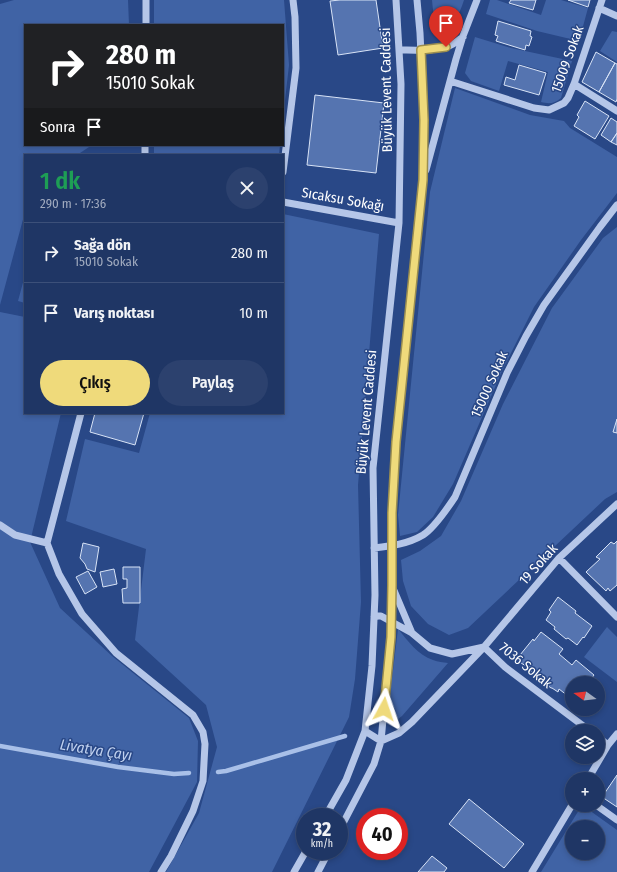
<!DOCTYPE html>
<html lang="tr">
<meta charset="utf-8">
<style>
body{margin:0;font-family:"Fira Sans Condensed",sans-serif;background:#2c416e;color:#f1f3f6;height:100vh;display:flex;flex-direction:column;font-size:15px;white-space:nowrap}
*{box-sizing:border-box;margin:0}
p{font-size:13px;color:#a1abbf}
.icon{flex:none;width:22px;height:22px;fill:none;stroke:currentColor;stroke-width:2;stroke-linecap:round;stroke-linejoin:round}
.map{position:relative;flex:1;overflow:hidden}
.sheet{position:absolute;left:24px;top:154px;width:260px;height:260px;display:flex;flex-direction:column;background:#1f3665;border-radius:0px;box-shadow:0 2px 6px #0003,0 0 0 1px #3c5079}
.sheet>*{flex:none}
.top-card{position:absolute;left:24px;top:24px;width:260px;height:122px;border-radius:0px;box-shadow:0 2px 6px #0003,0 0 0 1px #3c5079;background:#202124;color:#fff;overflow:hidden}
.needle{width:26px;rotate:285deg}
.tools{position:absolute;left:565px;top:676px;display:grid;gap:8px}
.tools a{display:grid;place-items:center;width:40px;height:40px;border-radius:50%;background:#1f3665;box-shadow:0 2px 6px #0003,0 0 0 1px #3c5079;font-size:20px}
.speed{position:absolute;left:296px;top:808px;display:flex;gap:8px;font-size:20px;font-weight:700;text-align:center}
.speed>*{display:grid;place-content:center;width:52px;height:52px;border-radius:50%;background:#1f3665;box-shadow:0 2px 6px #0003,0 0 0 1px #3c5079;line-height:1}
.speed small{font-size:10px;font-weight:400}
.speed .limit{border:6px solid #d22;background:#fff;color:#111}
.pin{position:absolute;display:grid;place-items:center;width:34px;height:34px;color:#fff;margin:-41px -17px;border-radius:50% 50% 50% 0;rotate:-45deg;box-shadow:0 0 4px #0007}
.pin .icon{rotate:45deg}
.me{position:absolute;width:44px;margin:-22px;rotate:5deg;stroke-linejoin:round;filter:drop-shadow(0 0 3px #0008)}
.turn{display:flex;align-items:center;gap:14px;height:84px;padding:0 16px;font-size:18px}
.turn .icon{width:52px;height:52px;stroke-width:2.5}
.turn b{display:block;font-size:28px;line-height:34px}
.then{display:flex;align-items:center;height:38px;padding:0 16px;background:#0003;gap:8px;font-size:15px}
.round{display:grid;place-items:center;flex:none;width:42px;height:42px;border-radius:21px;background:#2c416e}
.summary{display:flex;align-items:center;justify-content:space-between;height:68px;padding:0 16px}
h1{font-size:24px;font-weight:600;line-height:30px;color:#1e9e55}
.action{display:flex;gap:8px;margin-top:auto;padding:8px 16px}
.action a{flex:1;height:46px;border-radius:24px;background:#efda7b;color:#111;font-size:16px;font-weight:600;line-height:46px;text-align:center}
.action a+a{background:#2c416e;color:#f1f3f6}
ul{padding:0;list-style:none}
li{display:flex;align-items:center;gap:12px;height:60px;padding:0 16px;border-top:1px solid #3c5079}
li div{flex:1}
li b{display:block;font-size:15px}
li em{font-style:normal}
.map>svg:first-child{display:block}
.green{fill:#4063a5;fill-rule:evenodd}
.lines{fill:none;stroke-linecap:round;stroke-linejoin:round}
.stream{stroke:#a9c0e8;stroke-width:4.5}
.building{fill:#5574b0;stroke:#d8e3f6}
.minor{stroke:#b5c6e8;stroke-width:7}
.route-casing{stroke:#9b8e50;stroke-width:10}
.route{stroke:#efda7b;stroke-width:7}
.labels{text-anchor:middle;stroke-width:3;stroke-linejoin:round;paint-order:stroke}
.street-label{font-size:14px;fill:#fff;stroke:#294887}
.water-label{font-size:15px;font-style:italic;fill:#c0d1ef;stroke:#294887}
</style>
<div class="map">
<svg width="617" height="872" viewBox="0 0 617 872">
<rect width="100%" height="100%" fill="#294887"/>
<path class="green" d="M14 0H128L129 25H25V145H92L77 155H25V212L0 305V4Z
M154 0H284L289 65 283 118V25H154Z
M432 0H464C462 6 458 18 453 22 450 25 444 25 440 26 433 19 433 10 432 0Z
M490 0H497L541 15 546 0H561L588 8 579 41 537 31 486 14Z
M612 31 617 32V62L600 51Z
M475 37 511 48 572 61 561 98C554 104 549 104 541 102L548 72 508 61 499 91 471 81 465 73Z
M455 88 530 115 564 121 570 128 617 157V193L581 240 534 307 502 371 453 484 433 517 417 532 400 536 398 515 430 192Z
M154 145H280L279 155H154Z
M283 214 379 234 358 485 361 602 355 679 349 717 272 872H166L199 813 217 747 206 705 135 640 146 549 66 521 85 439 139 453 150 413H283Z
M617 227V492L605 499 468 628 449 635 428 624 411 606 403 581 401 560 420 551 441 536 461 501 503 404 552 308 603 238Z
M25 275V303L18 301Z
M0 312 25 317V413H61L30 542 60 608 112 656 189 718 198 741 197 782 149 872H0Z
M607 627 617 637V682L584 657Z
M398 629C408 641 418 655 433 660 438 662 443 662 448 663L402 716 394 722 387 720Z
M582 805 617 830V872H541ZM572 827H598V853H572Z"/>
<g class="lines">
<path class="stream" d="M0 746 118 767 174 774 189 773
M218 772 226 771 345 736"/>
</g>
<path class="building" d="M340 0H376L383 48 338 55 330 1Z
M511 0H536L533 10 509 3Z
M568 0H590L588 7Z
M498 21 531 31 530 36 532 37 529 46 526 45 525 50 496 41 498 36 495 35Z
M596 52 615 63 599 92 582 82Z
M615 63 617 64V99L616 102 599 92Z
M519 65 546 73 539 95 504 85 506 77 515 80Z
M315 95 384 103 376 173 307 165Z
M585 101 609 116 595 139 574 126 579 117 577 115Z
M611 118 617 122V133L611 142 601 135Z
M617 133V145L611 142Z
M95 413H144L135 445 90 432Z
M617 419V433L613 432Z
M617 541V585L610 591 608 588 606 591 586 572 600 559 596 557 611 542 614 544Z
M83 543 99 547 95 572 87 569 85 564 80 558Z
M123 567H140V603H123L122 589 127 588V579H123Z
M114 569 117 584 103 587 100 572Z
M88 571 97 587 85 594 76 577Z
M558 597 576 611 575 613 592 626 584 638 583 637 577 645 568 638 566 639 554 629 555 627 546 620 551 612 549 610Z
M541 632 563 649 559 654 572 665 576 660 594 675 588 683H572V700L570 701 566 698 568 696 559 689 558 692 552 688H551L538 678V677L530 670 531 668 527 664 526 666 521 663 520 655 533 639 534 641Z
M617 775V807L602 797Z
M469 799 524 844 504 868 449 824Z
M432 856 447 868 444 872H418Z"/>
<g class="lines">
<path class="minor" d="M599 8 617 16
M146 25V0
M399 50C414 50 440 52 453 44 456 42 460 39 463 37
M450 81 534 108 549 110 564 103 568 98 574 84 602 0
M574 84 617 111
M145 155V145
M426 170 456 59 463 36 477 0
M283 172 296 68 295 17 293 0
M283 202 399 223
M0 525 15 535 47 543
M47 543 59 574 82 614 116 653 193 715 203 732 205 744 203 781 193 811 171 856 161 872
M47 543 81 413
M374 548C391 546 408 544 423 535 434 528 447 509 455 497L507 373 526 336 544 305 600 227 617 205
M559 558 617 617
M393 588 412 633 430 648 452 654 484 647
M374 617 378 616H381L412 633
M484 647 505 667 590 731
M365 731 381 741 399 733 412 722 484 647 559 558 617 504
M598 737 608 745
M588 779 608 745 617 734
M596 805 617 820
M325 817 346 780 365 731 372 666 375 595 373 468 399 223 401 84 396 0
M339 831 374 764 381 741 387 677 392 621V513L396 442 423 180 424 120 420 33 417 0
M294 872 306 851
M318 872 329 851
M532 872 572 805"/>
</g>
<g class="lines">
<defs>
<path id="route" d="M384 709 391 637 392 585V513L396 442 423 180 424 120 421 50 446 47"/>
</defs>
<use href="#route" class="route-casing"/>
<use href="#route" class="route"/>
</g>
<g class="labels">
<g class="street-label">
<text transform="translate(567 59) rotate(-70)" y="5">15009 Sokak</text>
<text transform="translate(386 90) rotate(-91)" y="5">Büyük Levent Caddesi</text>
<text transform="translate(343 199) rotate(10)" y="5">Sıcaksu Sokağı</text>
<text transform="translate(489 384) rotate(-66)" y="5">15000 Sokak</text>
<text transform="translate(366 412) rotate(-85)" y="5">Büyük Levent Caddesi</text>
<text transform="translate(538 564) rotate(-48)" y="5">19 Sokak</text>
<text transform="translate(526 665) rotate(39)" y="5">7036 Sokak</text>
</g>
<g class="water-label">
<text transform="translate(96 750) rotate(9)" y="5">Livatya Çayı</text>
</g>
</g>
</svg>
<div class="tools">
<a><svg class="needle" viewBox="-14 -14 28 28"><path d="M0-13l5 13h-10z" fill="#e53935"/><path d="M0 13l5-13h-10z" fill="#a1abbf"/></svg></a>
<a><svg class="icon" aria-label="layers" viewBox="0 0 24 24"><path d="M12 4l9 5-9 5-9-5zM3 14l9 5 9-5"/></svg></a>
<a>+</a>
<a>−</a>
</div>
<div class="speed"><div>32<small>km/h</small></div><div class="limit">40</div></div>
<div class="pin" style="left:446px;top:47px;background:#d93025"><svg class="icon" aria-label="arrive" viewBox="0 0 24 24"><path d="M6 21V4h12l-3 4 3 4H6"/></svg></div>
<svg class="me" style="left:384px;top:709px" viewBox="-20 -20 40 40"><path d="M0-17L14 15 0 8-14 15z" fill="#efda7b" stroke="#fff" stroke-width="4"/></svg>
<div class="top-card">
<div class="turn"><svg class="icon" aria-label="right" viewBox="0 0 24 24"><path d="M7 20v-9h11M14 6l5 5-5 5"/></svg><div><b>280 m</b>15010 Sokak</div></div>
<div class="then">Sonra<svg class="icon" aria-label="arrive" viewBox="0 0 24 24"><path d="M6 21V4h12l-3 4 3 4H6"/></svg></div>
</div>
<section class="sheet">
<div class="summary"><div><h1>1 dk</h1><p>290 m · 17:36</p></div><a class="round"><svg class="icon" aria-label="close" viewBox="0 0 24 24"><path d="M6 6l12 12M18 6L6 18"/></svg></a></div>
<ul>
<li><svg class="icon" aria-label="right" viewBox="0 0 24 24"><path d="M7 20v-9h11M14 6l5 5-5 5"/></svg><div><b>Sağa dön</b><p>15010 Sokak</p></div><em>280 m</em></li>
<li><svg class="icon" aria-label="arrive" viewBox="0 0 24 24"><path d="M6 21V4h12l-3 4 3 4H6"/></svg><div><b>Varış noktası</b></div><em>10 m</em></li>
</ul>
<div class="action"><a>Çıkış</a><a>Paylaş</a></div>
</section>
</div>
